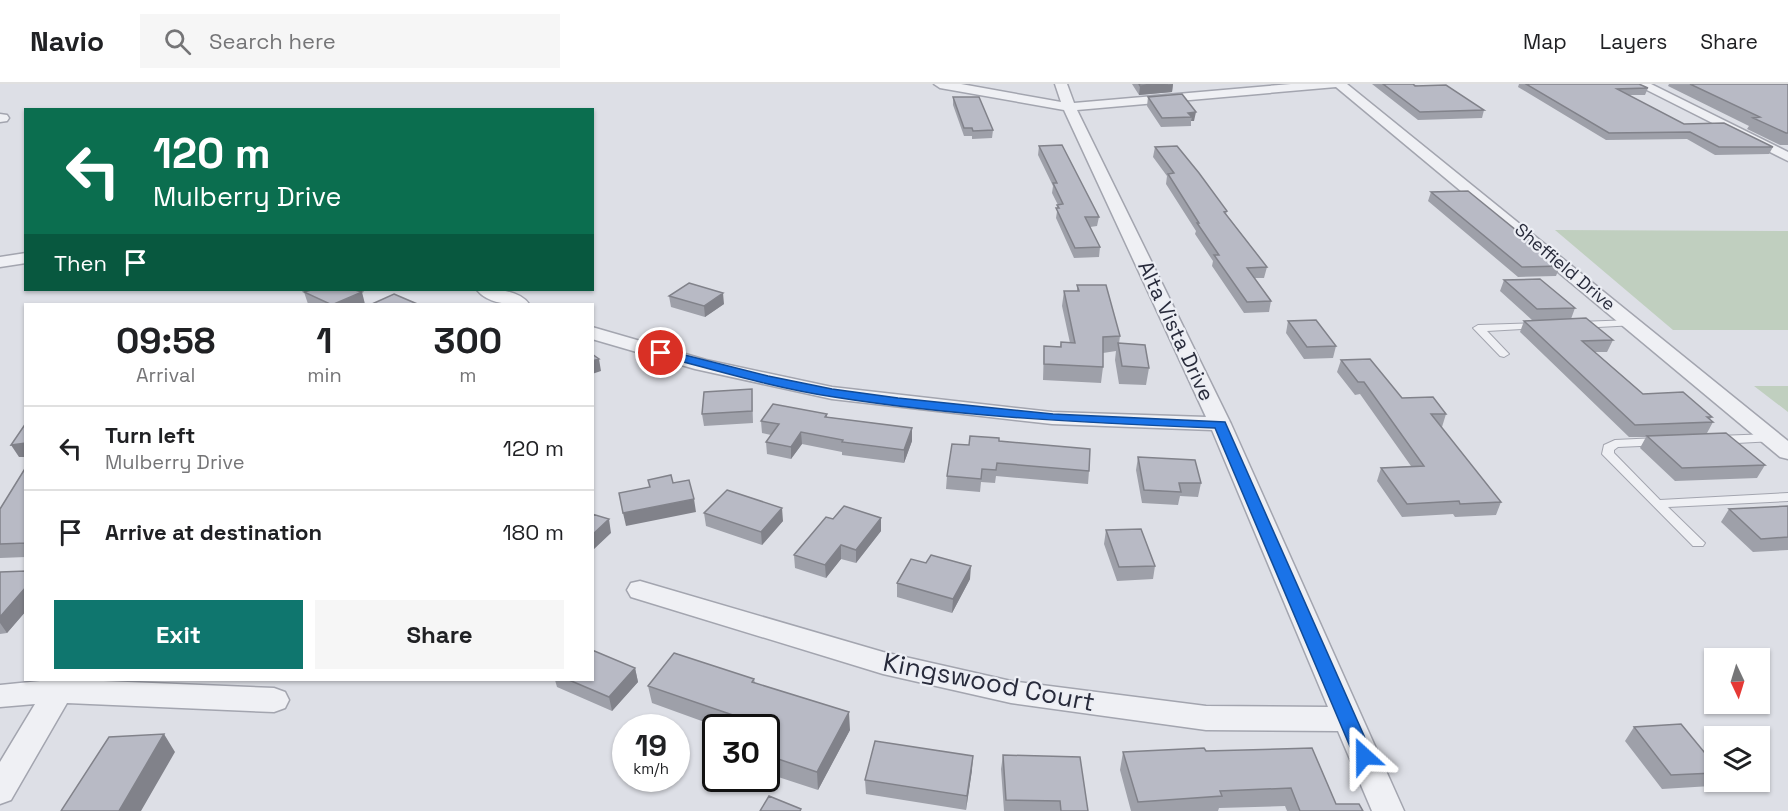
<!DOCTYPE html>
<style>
body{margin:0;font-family:"Space Grotesk",sans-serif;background:#f6f6f6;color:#202124;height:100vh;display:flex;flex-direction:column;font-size:22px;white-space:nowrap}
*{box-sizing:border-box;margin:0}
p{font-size:20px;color:#757577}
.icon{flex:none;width:33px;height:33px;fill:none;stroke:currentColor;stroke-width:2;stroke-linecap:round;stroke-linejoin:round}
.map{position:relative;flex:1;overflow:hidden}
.drawer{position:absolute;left:24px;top:219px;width:570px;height:378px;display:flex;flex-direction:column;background:#fff;border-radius:0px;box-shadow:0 2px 4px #0004}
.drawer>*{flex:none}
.guide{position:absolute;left:24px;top:24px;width:570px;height:183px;border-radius:0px;box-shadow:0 2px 4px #0004;background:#0b6e4f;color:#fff;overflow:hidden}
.needle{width:39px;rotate:176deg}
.fabs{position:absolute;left:1704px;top:564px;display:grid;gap:12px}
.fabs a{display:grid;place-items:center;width:66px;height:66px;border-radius:0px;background:#fff;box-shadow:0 2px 4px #0004;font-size:30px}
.speed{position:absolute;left:612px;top:630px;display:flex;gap:12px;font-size:30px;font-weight:700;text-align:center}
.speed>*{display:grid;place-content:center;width:78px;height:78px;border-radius:50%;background:#fff;box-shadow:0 2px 4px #0004;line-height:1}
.speed small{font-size:15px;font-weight:400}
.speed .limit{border:3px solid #111;border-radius:9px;background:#fff;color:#111}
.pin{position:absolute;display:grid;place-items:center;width:51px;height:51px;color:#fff;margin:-26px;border:3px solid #fff;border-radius:50%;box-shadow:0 2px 6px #0007}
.me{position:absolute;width:66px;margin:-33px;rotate:336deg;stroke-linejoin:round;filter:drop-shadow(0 0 4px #0008)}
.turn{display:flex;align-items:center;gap:21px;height:126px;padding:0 30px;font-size:27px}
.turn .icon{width:78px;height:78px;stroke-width:2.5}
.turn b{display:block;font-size:42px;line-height:51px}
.then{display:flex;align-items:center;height:57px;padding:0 30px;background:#0003;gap:12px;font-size:22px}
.eta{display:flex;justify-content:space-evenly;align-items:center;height:102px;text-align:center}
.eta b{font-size:36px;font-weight:800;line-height:42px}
.primary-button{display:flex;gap:12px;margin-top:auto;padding:12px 30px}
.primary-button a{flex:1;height:69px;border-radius:0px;background:#0f766e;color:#fff;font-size:24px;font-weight:800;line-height:69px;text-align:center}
.primary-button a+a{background:#f6f6f6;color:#202124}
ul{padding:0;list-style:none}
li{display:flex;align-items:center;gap:18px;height:84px;padding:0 30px;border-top:2px solid #e0e0e0}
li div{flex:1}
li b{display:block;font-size:22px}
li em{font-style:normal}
header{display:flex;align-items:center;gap:36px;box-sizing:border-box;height:84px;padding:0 30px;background:#fff;border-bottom:2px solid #e0e0e0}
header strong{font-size:28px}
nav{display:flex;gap:33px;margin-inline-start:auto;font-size:21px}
.search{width:420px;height:54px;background:#f6f6f6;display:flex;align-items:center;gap:15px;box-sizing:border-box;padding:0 21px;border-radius:0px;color:#757577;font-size:22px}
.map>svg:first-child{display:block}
.green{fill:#c0cfbf}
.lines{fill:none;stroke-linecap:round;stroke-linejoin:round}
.lane-casing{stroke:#a3a5af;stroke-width:2}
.street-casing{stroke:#a3a5af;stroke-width:3}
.lane{fill:#eff0f4;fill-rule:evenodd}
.street{fill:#eff0f4;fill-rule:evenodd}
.wall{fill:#9ea0a9}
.shaded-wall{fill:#81828a}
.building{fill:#b8bac5;stroke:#81828a;stroke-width:1.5}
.route{fill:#1a73e8;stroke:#114b97;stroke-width:1.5}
.labels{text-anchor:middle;stroke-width:4.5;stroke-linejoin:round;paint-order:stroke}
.far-street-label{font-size:18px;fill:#282b3b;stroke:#eceef4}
.street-label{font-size:21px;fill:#282b3b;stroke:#eceef4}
.near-street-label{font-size:26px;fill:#282b3b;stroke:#eceef4}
</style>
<header>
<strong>Navio</strong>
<div class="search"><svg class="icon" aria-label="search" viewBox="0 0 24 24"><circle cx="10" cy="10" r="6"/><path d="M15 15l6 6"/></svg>Search here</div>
<nav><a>Map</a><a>Layers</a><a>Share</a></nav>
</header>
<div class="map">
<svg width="1788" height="727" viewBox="0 0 1788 727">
<rect width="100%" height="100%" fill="#dddfe6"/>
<path class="green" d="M1555 146 1788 147V246H1673Z
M1754 302H1788V328Z"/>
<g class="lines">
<defs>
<path id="lane" d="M1632 236 1636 237V241L1579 244 1574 241 1579 238Z
M1538 239 1542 240V244L1487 247 1509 270 1504 273 1500 272 1473 244 1478 241Z
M1770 350 1774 351 1776 354 1774 357 1718 360 1712 356 1718 352Z
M1658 354 1664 358 1662 361 1618 363 1614 366V369L1660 416 1788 409V417L1668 423 1705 459 1703 462H1693L1602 370 1604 361 1615 356Z"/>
<path id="street" d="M934 0H961L1061 18 1055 0H1067L1074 19 1291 0H1347L1788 357V375L1780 373 1336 3 1077 26 1231 340 1404 727H1372L1338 647 1206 646 1011 619 883 590 631 513 627 506 631 499 640 497 883 568 1011 597 1206 622 1328 623 1212 346 1052 340 832 315 695 285 592 255V243L706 276 832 303 1052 328 1206 333 1064 26 940 4Z
M1635 0H1651L1788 68V77Z
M0 30 7 31 9 34 7 37 0 38Z
M26 169V179L0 183V173Z
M477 206C493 204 519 206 529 220 513 222 488 220 477 206Z
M50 596H79L274 604 285 608 289 616 285 624 274 628 67 619 11 716 0 720V678L35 620 0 623V601Z"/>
</defs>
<use href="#lane" class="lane-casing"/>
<use href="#street" class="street-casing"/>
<use href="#lane" class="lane"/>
<use href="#street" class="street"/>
</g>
<path class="wall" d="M1132 0H1173L1172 8 1139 11Z
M1372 0H1413L1484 26 1482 34 1418 36Z
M1519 0H1639L1648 4 1645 11H1628L1684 40 1773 63 1769 70 1715 71 1687 55 1606 56 1518 3Z
M1669 0H1788V61H1780L1747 45 1749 42 1668 2Z
M1182 10 1194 37H1191V42L1161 43 1147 22 1148 13Z
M953 13 993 46 992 54 972 55V52H964L953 21Z
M1039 62 1099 133 1097 142 1090 143 1100 163 1099 173 1074 174 1056 134 1058 121 1052 109 1053 102 1038 71Z
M1155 63 1227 127 1226 130 1267 183 1264 194H1255L1271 217 1269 228 1244 229 1212 182 1213 177 1195 150 1196 147 1166 100 1167 92 1153 73Z
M1431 108 1560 182 1556 192 1518 193 1428 117Z
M1504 196 1575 224 1571 235 1613 256 1607 268H1595L1643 310 1712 333 1710 335 1713 338 1707 349 1765 381 1757 394 1675 397 1640 364 1646 353H1629L1520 248 1524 237 1532 236 1500 207Z
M1077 201 1120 252 1119 259 1149 284 1146 301 1119 300 1115 276 1116 267 1103 269V283L1101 299 1043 296 1044 262 1060 263 1061 258 1070 259 1062 222 1064 207H1077Z
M304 208 365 220H308Z
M669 212 724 220 705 233 671 223Z
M1288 237 1336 262 1333 274 1304 275 1286 249Z
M1341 276 1402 314 1446 330 1442 343H1441L1501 418 1496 431 1455 433 1453 430 1402 433 1377 397 1381 384 1411 382 1360 310 1355 311 1337 288Z
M752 305 753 339 704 342 702 330Z
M827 330V333L912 344V357L904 379 842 371V368L802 360 791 375 767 370 766 358 771 351 762 349 761 337Z
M999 357 1089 387 1088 400 996 392 995 399 981 398 980 408 946 405 947 392 969 361Z
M1138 373 1201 399 1198 413 1180 412 1178 421 1142 419 1136 386Z
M26 383V473L0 474V425Z
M1788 422V466L1753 468 1721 438 1729 425Z
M704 429 783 437 762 461 706 442Z
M881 434V447L856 479 841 475 826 494 795 484 794 471 833 435Z
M1106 446 1155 482 1153 495 1117 497 1104 460Z
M26 487V527L7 549 0 550V488Z
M970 495 952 529 897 513V499Z
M635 584 638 598 612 627 557 603 555 596H592Z
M754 595 755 599 850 646 818 706 766 689 767 666H766V644H721L652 619 648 602Z
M1634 643 1714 680V697L1711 702 1662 705 1625 657Z
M1206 667 1336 720 1363 727H1287L1285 722 1219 724 1218 727H1131L1120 686 1123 668Z
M1003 671 1088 727H1004L1001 685Z
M972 686 966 726 866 710 865 696Z"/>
<path class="shaded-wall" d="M1173 0 1172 8 1139 11 1140 2Z
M1196 28 1194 37H1191L1192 33 1188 29Z
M362 208 365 220H334Z
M723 209 724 220 705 233 704 222Z
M599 275 601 287 592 290V277Z
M912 344V357L904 379V366Z
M801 348 802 360 791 375V363Z
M26 359V373H19L11 361Z
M694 415 696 428 626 442 623 429Z
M782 424 783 437 762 461 761 448Z
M881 434V447L856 479V466Z
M609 435 611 449 592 467V451Z
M841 461V475L826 494 825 481Z
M971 482 970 495 952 529 953 515Z
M26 503V527L7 549 0 539V533Z
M635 584 638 598 612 627 609 613Z
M849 628 850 646 818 706 817 688Z
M164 650 175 668 141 727H119Z
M973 672 972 686 966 726 967 712Z"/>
<path class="building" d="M1139 0H1168L1140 2Z
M1383 0H1413L1415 2 1446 1 1484 26 1420 28Z
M1526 0H1639L1648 4 1617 5 1684 40 1724 39 1773 63H1719L1690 48 1609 49Z
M1690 0H1788V49H1786L1753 34 1760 33Z
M1182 10 1196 28 1188 29 1192 33 1162 34 1148 13Z
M953 13H979L993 46 973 47 972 44H964Z
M1062 61 1099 133H1085L1100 163 1075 164 1056 124H1059L1057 121 1063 120 1053 99H1057L1039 62Z
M1177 62 1199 89 1227 127 1224 128 1267 183 1247 184 1271 217 1247 218 1214 171H1219L1197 139H1199L1168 90 1174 89 1155 63Z
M1468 107 1560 182 1522 183 1431 108Z
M1540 195 1575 224 1537 225 1504 196Z
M689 199 723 209 704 222 669 212Z
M1077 201H1106L1120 252 1103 253V283L1044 280V262L1061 263V258L1075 259 1064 207H1079Z
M311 206H355L362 208 334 220H330L304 208Z
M394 210 415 219 412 220H372Z
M1586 234 1613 256 1582 257 1643 310 1683 308 1712 333H1707L1713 338 1635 341 1524 237Z
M1316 236 1336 262 1307 263 1288 237Z
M1118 259 1145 261 1149 284 1122 282Z
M592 270 599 275 592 277Z
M1370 275 1402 314 1433 313 1446 330H1431L1501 418 1460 420 1459 417 1407 420 1381 384 1424 382 1364 298H1358L1341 276Z
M752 305V327L702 330 704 308Z
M773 320 827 330 825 333 912 344 904 366 842 358 843 356 801 348 791 363 766 358 779 340 761 337Z
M26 339V359L11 361Z
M1726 349 1765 381 1682 384 1647 352Z
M970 352 999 354V357L1090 365 1089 387 997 379 996 386 982 385 981 395 947 392 952 360 969 361Z
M1138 373 1195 376 1201 399H1179L1181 408 1144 406Z
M26 383V459L0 460V425Z
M671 391 673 399 689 396 694 415 623 429 619 409 650 403 648 396Z
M727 406 782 424 761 448 704 429Z
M844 422 881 434 856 466 841 461 825 481 794 471 826 433 833 435Z
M1788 422V453L1761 455 1729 425Z
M592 430 609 435 592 451Z
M1141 445 1155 482 1119 483 1106 446Z
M931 471 971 482 953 515 897 499 911 475 926 479Z
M26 487V503L0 533V488Z
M592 566 635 584 609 613 569 596H592Z
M674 569 754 595 752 598 849 628 817 688 766 671V667L776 652 766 649V644H753L756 639 648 602Z
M1681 640 1714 680V689L1671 691 1634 643Z
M164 650 119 727H61L109 653Z
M875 657 973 672 967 712 865 696Z
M1204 664 1206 667 1312 664 1336 720H1359L1363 727H1300L1291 704 1220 707 1222 712 1138 718 1123 668Z
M1003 671 1080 673 1088 727H1061L1060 717 1006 716Z
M769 712 801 725 800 727H760Z"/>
<path class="route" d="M661 265 768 292 832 305 898 314 1053 330 1225 338 1373 672 1370 677 1364 680 1357 677 1354 672 1215 344C1088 339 960 333 834 313 774 304 715 286 657 271L655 269Z"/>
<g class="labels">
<g class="far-street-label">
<text transform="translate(1565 183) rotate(40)" y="6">Sheffield Drive</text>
</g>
<g class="street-label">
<text transform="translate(1176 247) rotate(65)" y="7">Alta Vista Drive</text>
</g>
<g class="near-street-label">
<text transform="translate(989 598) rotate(11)" y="9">Kingswood Court</text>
</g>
</g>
</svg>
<div class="fabs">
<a><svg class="needle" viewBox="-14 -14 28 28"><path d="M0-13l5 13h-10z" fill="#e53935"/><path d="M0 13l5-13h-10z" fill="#757577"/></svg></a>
<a><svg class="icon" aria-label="layers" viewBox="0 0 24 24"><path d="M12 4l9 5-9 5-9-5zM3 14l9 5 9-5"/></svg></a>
</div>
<div class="speed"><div>19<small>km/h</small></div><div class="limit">30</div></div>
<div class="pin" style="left:661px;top:269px;background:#d93025"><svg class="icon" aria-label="arrive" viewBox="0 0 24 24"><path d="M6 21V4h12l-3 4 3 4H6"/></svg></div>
<svg class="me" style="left:1364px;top:672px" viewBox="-20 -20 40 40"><path d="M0-17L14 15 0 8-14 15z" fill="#1a73e8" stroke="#fff" stroke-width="4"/></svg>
<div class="guide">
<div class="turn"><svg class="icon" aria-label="left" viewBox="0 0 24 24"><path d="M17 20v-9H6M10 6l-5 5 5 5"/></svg><div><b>120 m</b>Mulberry Drive</div></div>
<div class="then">Then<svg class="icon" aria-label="arrive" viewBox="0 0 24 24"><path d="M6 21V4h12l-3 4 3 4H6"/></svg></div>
</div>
<section class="drawer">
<div class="eta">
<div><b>09:58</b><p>Arrival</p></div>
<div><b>1</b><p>min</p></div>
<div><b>300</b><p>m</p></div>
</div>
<ul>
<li><svg class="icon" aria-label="left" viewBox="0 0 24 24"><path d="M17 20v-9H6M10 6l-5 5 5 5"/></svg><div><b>Turn left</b><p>Mulberry Drive</p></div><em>120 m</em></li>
<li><svg class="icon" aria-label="arrive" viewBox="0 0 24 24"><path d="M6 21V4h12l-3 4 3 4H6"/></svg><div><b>Arrive at destination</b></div><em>180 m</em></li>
</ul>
<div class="primary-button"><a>Exit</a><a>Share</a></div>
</section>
</div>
